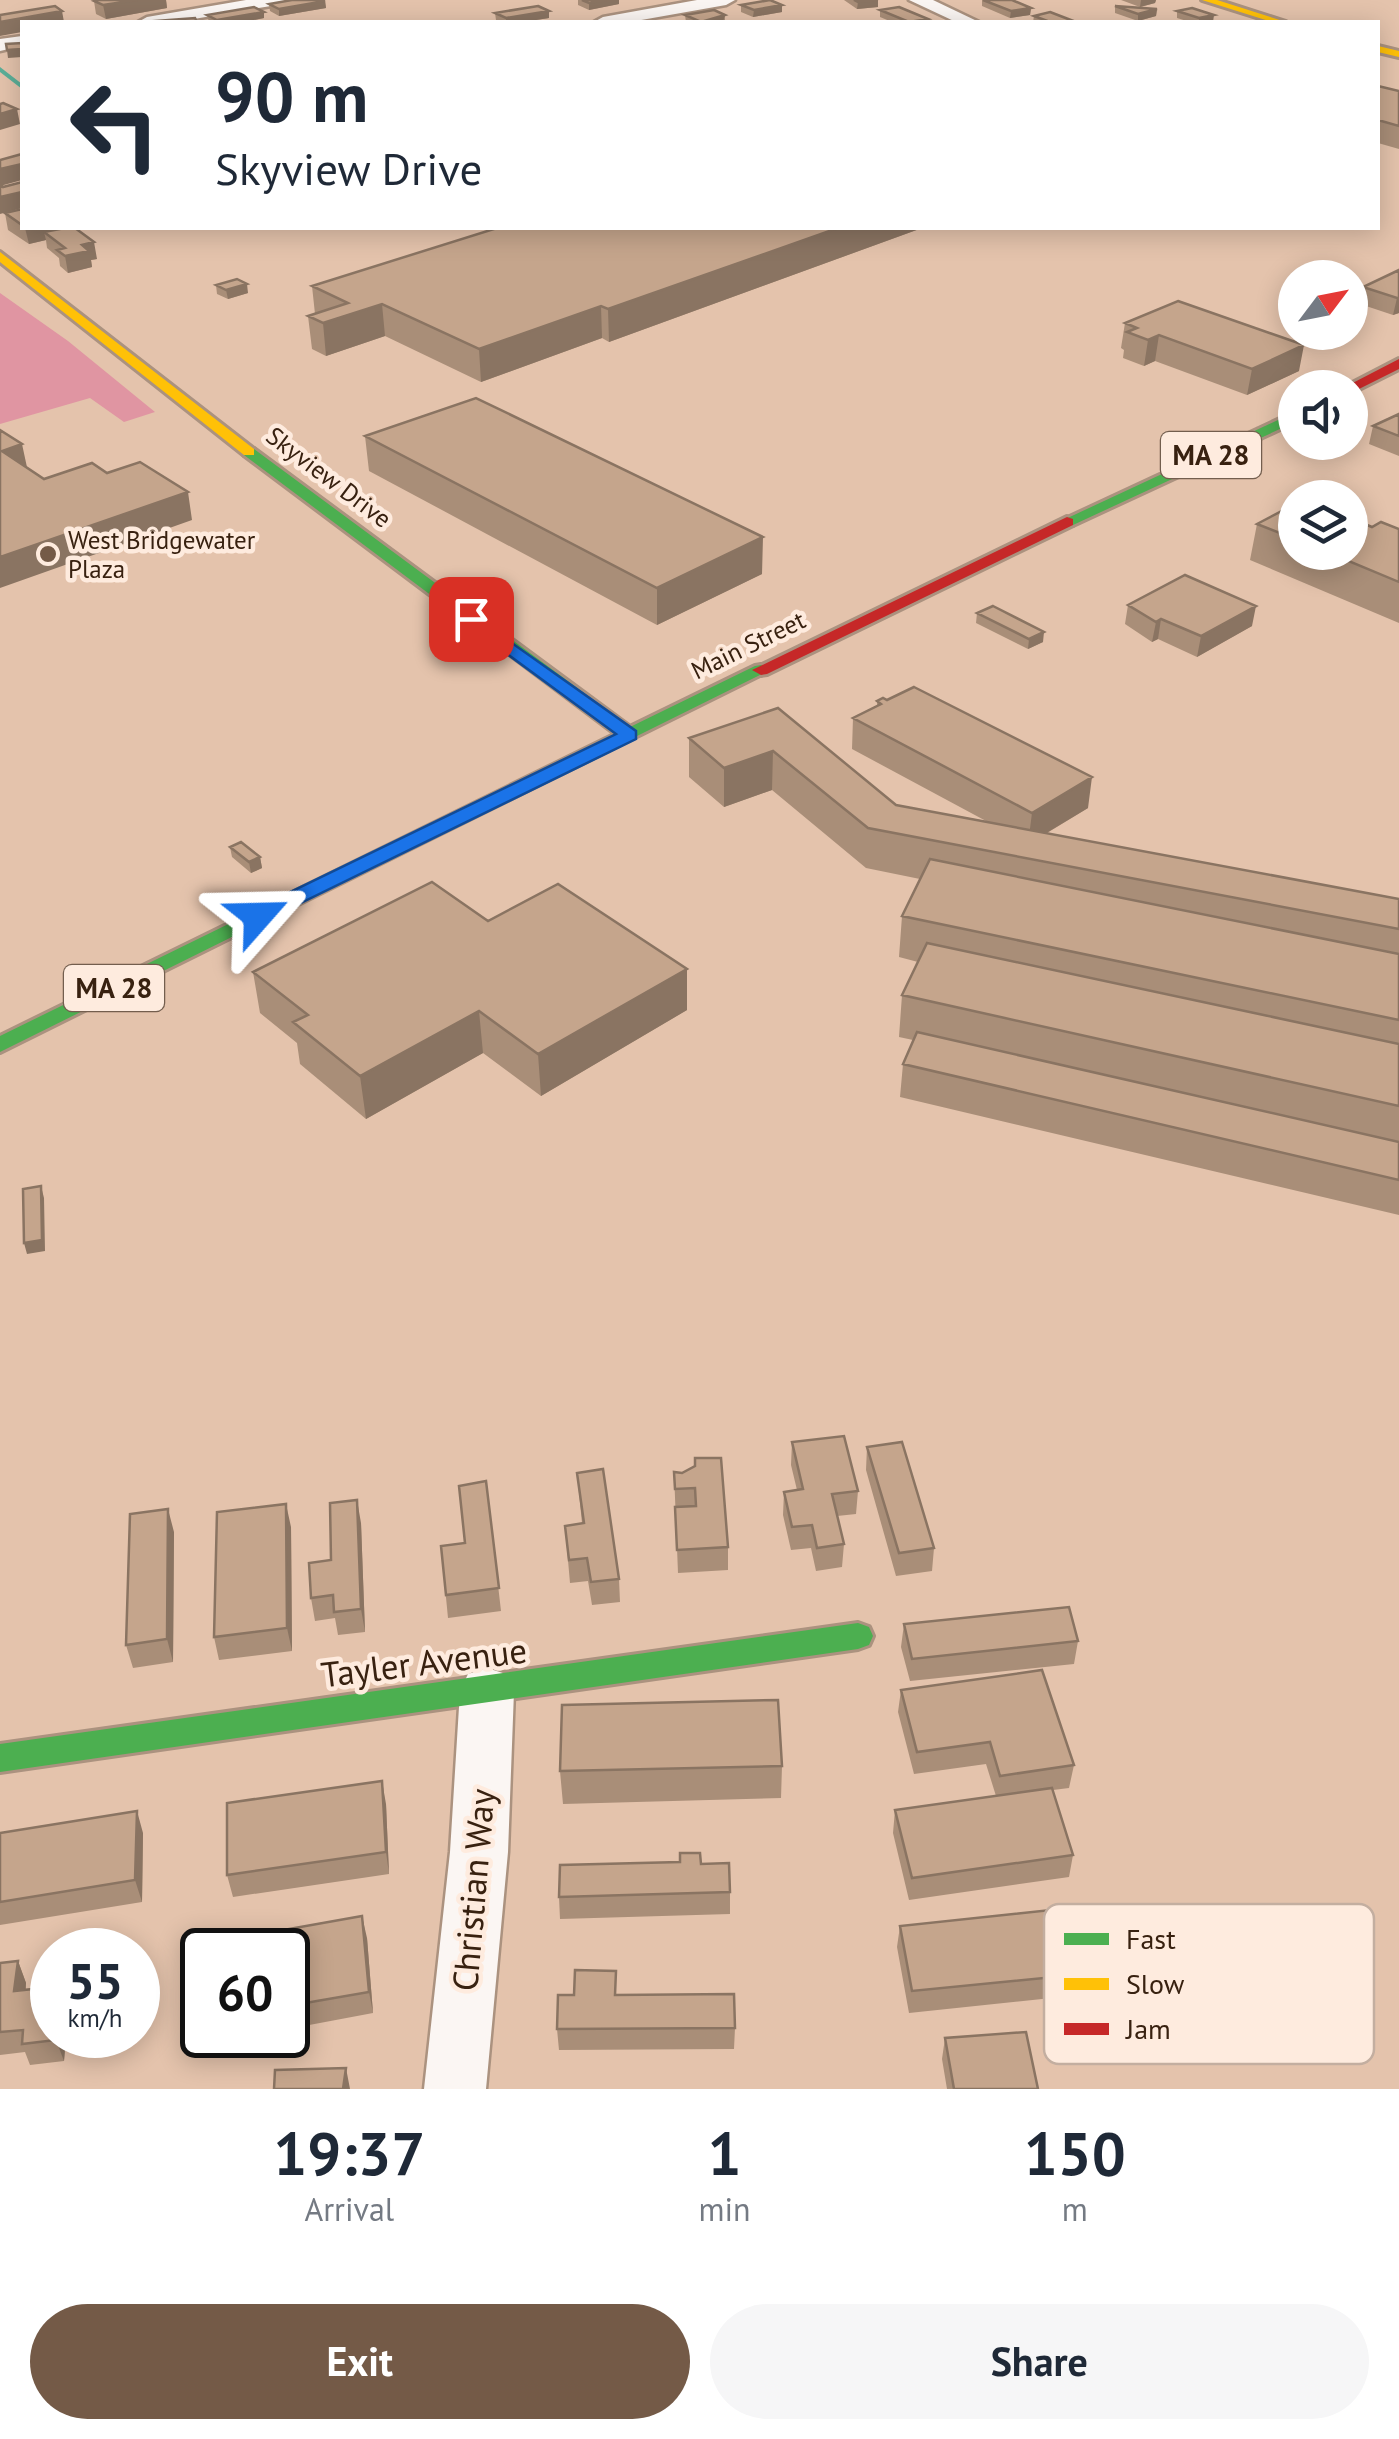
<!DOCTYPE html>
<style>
body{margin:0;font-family:"PT Sans",sans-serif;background:#f6f6f7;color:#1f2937;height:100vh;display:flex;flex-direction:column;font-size:38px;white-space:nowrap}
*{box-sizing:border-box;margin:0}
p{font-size:32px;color:#747a83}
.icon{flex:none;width:55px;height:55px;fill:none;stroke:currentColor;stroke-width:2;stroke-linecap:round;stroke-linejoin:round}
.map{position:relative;height:2089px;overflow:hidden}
.details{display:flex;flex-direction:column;background:#fff;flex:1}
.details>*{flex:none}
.guide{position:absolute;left:20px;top:20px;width:1360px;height:210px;border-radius:0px;box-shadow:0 5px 25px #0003;background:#fff;color:#1f2937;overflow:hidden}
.needle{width:65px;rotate:58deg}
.tools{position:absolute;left:1278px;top:260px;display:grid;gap:20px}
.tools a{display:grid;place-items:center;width:90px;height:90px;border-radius:50%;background:#fff;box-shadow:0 5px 25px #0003;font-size:50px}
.speed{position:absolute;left:30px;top:1928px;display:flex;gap:20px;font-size:50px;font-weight:700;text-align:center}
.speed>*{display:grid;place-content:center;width:130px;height:130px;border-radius:50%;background:#fff;box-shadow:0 5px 25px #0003;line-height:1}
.speed small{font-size:25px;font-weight:400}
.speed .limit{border:5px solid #111;border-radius:15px;background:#fff;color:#111}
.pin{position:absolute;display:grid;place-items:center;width:85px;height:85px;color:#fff;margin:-42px;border-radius:20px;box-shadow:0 5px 15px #0006}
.me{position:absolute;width:110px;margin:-55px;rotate:65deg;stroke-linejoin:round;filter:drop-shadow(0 0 8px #0008)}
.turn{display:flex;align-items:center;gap:35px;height:210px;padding:0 30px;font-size:45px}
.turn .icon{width:130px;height:130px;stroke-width:2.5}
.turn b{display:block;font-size:70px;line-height:85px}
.eta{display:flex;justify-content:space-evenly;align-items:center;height:170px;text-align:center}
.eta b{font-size:60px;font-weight:700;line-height:70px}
.action{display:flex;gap:20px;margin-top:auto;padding:20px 30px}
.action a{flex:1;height:115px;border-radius:60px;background:#745a47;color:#fff;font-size:40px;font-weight:700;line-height:115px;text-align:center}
.action a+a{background:#f6f6f7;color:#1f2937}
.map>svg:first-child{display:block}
.forest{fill:#e095a2}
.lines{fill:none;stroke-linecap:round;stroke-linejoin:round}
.stream{fill:#5baf98;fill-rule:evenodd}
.street-casing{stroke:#ab927f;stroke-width:5}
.fast-casing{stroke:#ab927f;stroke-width:6}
.slow-casing{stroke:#ab927f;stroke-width:6}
.jam-casing{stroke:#ab927f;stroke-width:6}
.street{fill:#fbf6f3;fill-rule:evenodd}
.fast{fill:#4caf50;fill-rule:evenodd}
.slow{fill:#ffc107;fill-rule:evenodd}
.jam{fill:#c62828;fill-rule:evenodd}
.wall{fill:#a98e78}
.shaded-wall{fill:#8a7462}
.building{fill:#c5a58c;stroke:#8a7462;stroke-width:2.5}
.route{fill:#1a73e8;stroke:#114b97;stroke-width:2.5}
.poi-dot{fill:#745a47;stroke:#feebde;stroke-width:4}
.labels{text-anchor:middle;stroke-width:9;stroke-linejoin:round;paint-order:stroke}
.far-street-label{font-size:25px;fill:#382110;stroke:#feebde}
.far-poi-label{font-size:25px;fill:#382110;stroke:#feebde;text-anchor:start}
.shield{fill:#feebde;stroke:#735e4e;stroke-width:2.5}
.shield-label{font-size:28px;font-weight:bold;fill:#382110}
.near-street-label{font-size:35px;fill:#382110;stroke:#feebde}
.key{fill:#feebde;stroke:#c3aea0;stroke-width:2.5}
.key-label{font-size:28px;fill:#382110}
</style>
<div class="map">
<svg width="1399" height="2089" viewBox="0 0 1399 2089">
<rect width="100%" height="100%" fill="#e4c3ac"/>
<path class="forest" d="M0 293 68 341 155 412 124 422 90 398 0 424Z"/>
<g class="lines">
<path class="stream" d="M0 67 22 84V89L0 72Z"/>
<defs>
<path id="street" d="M246 0H286L277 5 176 22H138L147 17Z
M697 0H735L726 5 630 22H594L603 17Z
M909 0H933L979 22H956Z
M22 36V46L0 51V39Z
M487 1668 506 1674 514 1691 508 1852 486 2089H424L450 1852 460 1691 468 1674Z"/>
<path id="fast" d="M1295 412V422L1073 525 1059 522Z
M244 449H254L630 727 755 666 761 665 770 670 0 1052V1036L616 734 244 455Z
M858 1623 869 1627 873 1636 869 1645 858 1649 0 1772V1744Z"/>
<path id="slow" d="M1202 0H1217L1286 22H1272Z
M1378 46 1399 51V57L1378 52Z
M0 252 254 449V455H244L0 262Z"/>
<path id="jam" d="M1399 359V369L1355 391 1343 388Z
M1067 517 1073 519V525L767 674 761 675 752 670Z"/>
</defs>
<use href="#street" class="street-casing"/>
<use href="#fast" class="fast-casing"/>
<use href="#slow" class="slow-casing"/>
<use href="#jam" class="jam-casing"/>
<use href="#street" class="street"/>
<use href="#fast" class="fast"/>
<use href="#slow" class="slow"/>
<use href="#jam" class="jam"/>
</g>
<path class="wall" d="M166 0 167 8 106 19 96 14 94 1Z
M578 0H619V4L589 10 578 5Z
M844 0H877L878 7 857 9Z
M982 0 1031 8 1030 15 1010 18 982 6Z
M1121 0H1156L1155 3 1140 7Z
M325 1 326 8 279 16 270 11 269 4Z
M741 5H782V12L753 17 741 12Z
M1115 6 1157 9 1156 16 1138 21 1115 13Z
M880 10 928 19V22H892L880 17Z
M1177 11 1213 22H1190L1177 18Z
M264 12V18L243 22H209L207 15Z
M495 13 549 18 523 22H500L496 20Z
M685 15H725V22H686Z
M1034 16 1076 22H1033Z
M1378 86 1399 91V149L1378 143Z
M22 209V228H75L97 259 91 260 92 267 68 273 60 266 59 258 47 248 46 240 29 244 8 230 5 213Z
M487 228H922L609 342 602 338 481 382 385 336 326 356 312 349 308 316 315 314 312 286 487 231Z
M1399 270V313L1393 315 1360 304 1363 287Z
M216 285 248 293 228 299 217 294Z
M1125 323 1299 371 1247 395 1155 361 1144 366 1123 358 1124 350 1121 348Z
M1399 414V456L1369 444 1373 426Z
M365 436 762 574 657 625 369 471Z
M1295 504V552H1350L1372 527 1399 529V623L1250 560 1257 524Z
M1128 605 1252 626 1197 657 1158 639 1152 642 1125 624Z
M977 613 1043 642 1028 649 976 623Z
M877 701 1088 808 1047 833 1399 899V1215L900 1097 903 1064 913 1040 899 1037 902 995 918 962 899 957 902 916 920 879 866 868 772 790 724 807 689 777V738L778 708 896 805 986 821 852 749 853 718 877 706Z
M230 847 260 857 262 868 251 873 232 857Z
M488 921 687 1010 541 1096 483 1053 366 1119 300 1064 297 1043 260 1013 253 972Z
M792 1442 858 1491 856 1514 837 1516 844 1544 842 1567 816 1571 811 1548 791 1550 783 1515 784 1492 797 1490 791 1465Z
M867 1447 934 1548 932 1571 896 1576 866 1470Z
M695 1466 728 1547V1570L678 1573 674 1472 682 1473Z
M577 1473 619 1579 620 1602 592 1605 588 1581 570 1583 565 1526 582 1523Z
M486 1481 501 1611 448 1618 441 1546 465 1543Z
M361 1523 365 1632 338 1635 335 1618 315 1621 311 1598 331 1560Z
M291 1527 292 1651 219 1660 214 1637Z
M174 1532 173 1662 133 1668 126 1645Z
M904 1624 1078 1641 1074 1664 910 1681 901 1647Z
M901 1690 1074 1765 1069 1788 1053 1790 1073 1855 1069 1877 909 1900 893 1833 895 1810 996 1796 986 1764 914 1774 898 1712Z
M782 1766 781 1798 563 1804 560 1771Z
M386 1804 389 1874 233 1897 227 1875Z
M0 1833H143L142 1902 0 1925Z
M680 1862 701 1864 730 1892V1914L560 1919 559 1897Z
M900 1926 1085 1974 1080 1995 909 2013 897 1947Z
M367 1938 373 2013 288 2029V1950Z
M18 1961 26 1983V1990L52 2035H118V2044L65 2049 64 2061 30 2065 25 2052 0 2055V1963Z
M617 1995 735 2028 734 2049 559 2050 557 2029Z
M218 2035H252L219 2041Z
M945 2038 1038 2089H947L942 2059Z"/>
<path class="shaded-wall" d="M137 0H166L167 8 106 19 103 5Z
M606 0H619V4L589 10V3Z
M878 0V7L857 9 858 2Z
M1141 0H1156L1155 3 1140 7Z
M325 1 326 8 279 16V9Z
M782 5V12L753 17 754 10Z
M1031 8 1030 15 1010 18 1011 11Z
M1157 9 1156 16 1138 21V14Z
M62 11 64 22H22V32L0 36V22Z
M549 11V18L523 22H506V18Z
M264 12V18L243 22H217V20Z
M725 15 723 22H702Z
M1214 15 1213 22H1199V18Z
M22 49V57L8 58 7 50Z
M17 109 20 124 0 130V114Z
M22 164V180L0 186V169Z
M22 192V208L0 214V197Z
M25 228H75L44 232 46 240 29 244Z
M838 228H922L609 342 608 309Z
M94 242 97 259 91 260 92 267 68 273 65 256 82 245Z
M247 284 248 293 228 299 226 290Z
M1399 297V313L1393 315 1397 298Z
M382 304 385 336 326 356 323 323Z
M601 306 602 338 481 382 479 349Z
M1159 335 1155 361 1144 366 1148 340Z
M1304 345 1299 371 1247 395 1252 369Z
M22 444 28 472 2 451Z
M188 492 192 520 0 588V557Z
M763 537 762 574 657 625V588Z
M1256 606 1252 626 1197 657 1201 636Z
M1161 619 1158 639 1152 642 1156 622Z
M1044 632 1043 642 1028 649 1029 639Z
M773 751 772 790 724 807V768Z
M1092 777 1088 808 1028 844 1032 813Z
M260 857 262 868 251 873 249 862Z
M687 969V1010L541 1096 538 1054Z
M479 1011 483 1053 366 1119 360 1076Z
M41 1186 44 1198 45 1251 27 1254 24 1243Z
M357 1500 361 1523 365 1632 361 1609Z
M286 1504 291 1527 292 1651 287 1628Z
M168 1509 174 1532 173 1662 167 1639Z
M382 1781 386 1804 389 1874 386 1852Z
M137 1811 143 1833 142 1902 135 1880Z
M362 1916 367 1938 373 2013 369 1992Z
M18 1961 26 1983 23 2012 14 1991Z
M56 2035H60L65 2049 64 2061 56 2040Z
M346 2068 350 2089H343Z"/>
<path class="building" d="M97 0H137L103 5 94 1Z
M292 0H318L325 1 279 9 269 4Z
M582 0H606L589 3Z
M770 0 782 5 754 10 741 5Z
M854 0H878L858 2Z
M983 0H1012L1031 8 1011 11Z
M55 6 62 11 0 22V15Z
M538 6 549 11 506 18 495 13Z
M1115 6 1157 9 1138 14Z
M254 7 264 12 217 20 207 15Z
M899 7 928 19 909 22 880 10Z
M1192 8 1214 15 1199 18 1177 11Z
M714 10 725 15 701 22 685 15Z
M1050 12 1076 22H1050L1034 16Z
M195 18 197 22H142Z
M22 43V49L7 50 6 44Z
M1378 86 1399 91V126L1378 120Z
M3 103 17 109 0 114V104Z
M22 154V164L0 169V160Z
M22 182V192L0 197V184L3 187Z
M22 209V225L5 213Z
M65 228H75L94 242 82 245 89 251 65 256 57 250 65 248 44 232Z
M497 228H838L608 309 601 306 479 349 382 304 323 323 308 316 348 303 312 286Z
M1399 270V297L1397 298 1363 287Z
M237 279 247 284 226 290 216 285Z
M1178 301 1304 345 1252 369 1159 335 1148 340 1127 332 1137 328 1125 323Z
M476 398 763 537 657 588 365 436Z
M1399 414V436L1373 426Z
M0 430 22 444 2 451 44 479 92 463 107 473 140 462 188 492 0 557Z
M1295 504V539L1257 524Z
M1350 518 1372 527 1381 522 1399 529V582L1327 552H1350Z
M1185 575 1256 606 1201 636 1161 619 1156 622 1128 605Z
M993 606 1044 632 1029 639 977 613Z
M914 687 1092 777 1032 813 853 718 881 704 877 701 883 698 887 700Z
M778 708 896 805 1399 899V929L868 828 773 751 724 768 689 738Z
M241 842 260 857 249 862 230 847Z
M930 859 1399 954V1020L902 916Z
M432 882 488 921 558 884 687 969 538 1054 479 1011 360 1076 293 1022 308 1015 253 972Z
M927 943 1399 1044V1106L902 995Z
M917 1032 1399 1142V1180L903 1064Z
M41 1186 42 1240 24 1243 23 1189Z
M844 1436 858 1491 832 1494 844 1544 817 1548 812 1525 792 1527 784 1492 803 1489 792 1442Z
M902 1442 934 1548 899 1553 867 1447Z
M695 1458H721L728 1547 677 1550 675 1507 696 1506 695 1488 675 1489 674 1472 682 1473 695 1466Z
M603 1469 619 1579 591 1582 587 1558 569 1560 565 1526 584 1523 577 1473Z
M486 1481 499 1588 446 1595 441 1546 465 1543 459 1486Z
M357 1500 361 1609 334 1612 333 1595 311 1598 309 1563 331 1560 330 1503Z
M286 1504 287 1628 214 1637 217 1512Z
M168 1509 167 1639 126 1645 130 1514Z
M1069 1607 1078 1641 912 1659 904 1624Z
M1042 1670 1074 1765 1000 1776 990 1742 917 1752 901 1690Z
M778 1700 782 1766 560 1771 562 1705Z
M382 1781 386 1852 227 1875V1803Z
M1052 1788 1073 1855 912 1878 895 1810Z
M137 1811 135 1880 0 1902V1833Z
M680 1853H700L701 1864 729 1863 730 1892 559 1897 560 1865 680 1862Z
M1069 1908 1085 1974 912 1991 900 1926Z
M362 1916 369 1992 288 2006V1950H211V1943Z
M18 1961 14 1991 52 1987V2035H56V2040L22 2044 23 2030 0 2032V1963Z
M575 1970 616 1971 615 1995 734 1994 735 2028 557 2029 558 1995H574Z
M1026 2032 1038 2089H954L945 2038Z
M346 2068 343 2089H274L275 2070Z"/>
<path class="route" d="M471 614 636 731V739L266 920H251L248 916 251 911 616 734 465 623V615Z"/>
<circle class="poi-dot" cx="48" cy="554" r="10"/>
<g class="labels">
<g class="far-street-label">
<text transform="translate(329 477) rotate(37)" y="9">Skyview Drive</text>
<text transform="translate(748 645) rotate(-26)" y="9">Main Street</text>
</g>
<g class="far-poi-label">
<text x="68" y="549">West Bridgewater<tspan x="68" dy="29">Plaza</tspan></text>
</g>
<g class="shield">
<rect x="1161" y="432" width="100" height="46" rx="8"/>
<rect x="64" y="965" width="100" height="46" rx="8"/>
</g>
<g class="shield-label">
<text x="1211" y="465">MA 28</text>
<text x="114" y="998">MA 28</text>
</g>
<g class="near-street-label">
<text transform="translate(424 1663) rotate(-7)" y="12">Tayler Avenue</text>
<text transform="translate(474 1890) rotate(-85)" y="12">Christian Way</text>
</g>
</g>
<rect x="1044" y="1904" width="330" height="160" rx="15" class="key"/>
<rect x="1064" y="1933" width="45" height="12" fill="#4caf50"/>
<rect x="1064" y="1978" width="45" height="12" fill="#ffc107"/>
<rect x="1064" y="2023" width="45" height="12" fill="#c62828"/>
<g class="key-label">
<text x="1126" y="1949">Fast</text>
<text x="1126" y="1994">Slow</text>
<text x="1126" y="2039">Jam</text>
</g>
</svg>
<div class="tools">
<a><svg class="needle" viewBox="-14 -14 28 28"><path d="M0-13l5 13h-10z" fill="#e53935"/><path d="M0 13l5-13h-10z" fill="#747a83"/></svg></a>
<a><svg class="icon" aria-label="sound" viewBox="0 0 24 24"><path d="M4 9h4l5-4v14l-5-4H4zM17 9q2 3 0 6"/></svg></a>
<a><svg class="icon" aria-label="layers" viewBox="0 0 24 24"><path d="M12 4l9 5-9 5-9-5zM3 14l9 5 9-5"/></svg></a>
</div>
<div class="speed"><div>55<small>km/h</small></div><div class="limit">60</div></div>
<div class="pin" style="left:471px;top:619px;background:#d93025"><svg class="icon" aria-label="arrive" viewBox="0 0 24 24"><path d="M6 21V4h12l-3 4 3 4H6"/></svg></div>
<svg class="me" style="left:258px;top:916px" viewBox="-20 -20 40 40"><path d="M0-17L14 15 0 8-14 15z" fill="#1a73e8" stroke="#fff" stroke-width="4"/></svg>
<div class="guide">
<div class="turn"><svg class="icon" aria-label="left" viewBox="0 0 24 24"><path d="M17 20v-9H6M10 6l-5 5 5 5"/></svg><div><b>90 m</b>Skyview Drive</div></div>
</div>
</div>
<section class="details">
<div class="eta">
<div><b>19:37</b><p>Arrival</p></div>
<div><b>1</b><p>min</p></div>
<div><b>150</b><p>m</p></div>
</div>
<div class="action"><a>Exit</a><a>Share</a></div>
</section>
